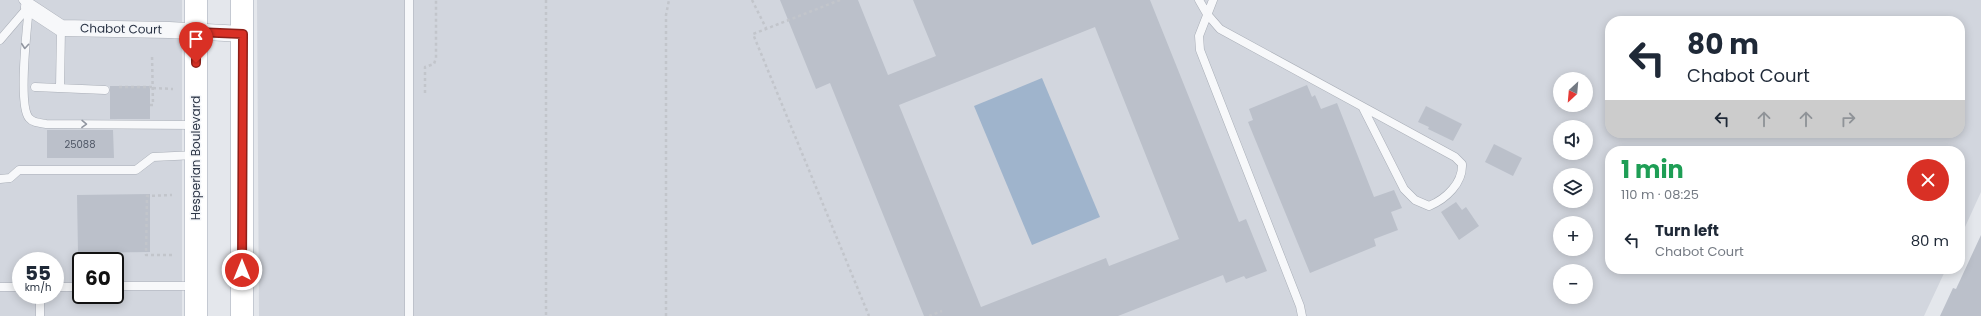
<!DOCTYPE html>
<meta charset="utf-8">
<style>
body{margin:0;font-family:Poppins,sans-serif;background:#f6f6f7;color:#1f2937;height:100vh;display:flex;flex-direction:column;font-size:15px;white-space:nowrap}
*{box-sizing:border-box;margin:0}
p{font-size:13px;color:#747a83}
.icon{flex:none;width:22px;height:22px;fill:none;stroke:currentColor;stroke-width:2;stroke-linecap:round;stroke-linejoin:round}
.map{position:relative;flex:1;overflow:hidden}
.drawer{position:absolute;left:1605px;top:146px;width:360px;height:128px;display:flex;flex-direction:column;background:#fff;border-radius:16px;box-shadow:0 2px 10px #0003}
.drawer>*{flex:none}
.top-card{position:absolute;left:1605px;top:16px;width:360px;height:122px;border-radius:16px;box-shadow:0 2px 10px #0003;background:#fff;color:#1f2937;overflow:hidden}
.needle{width:26px;rotate:206deg}
.buttons{position:absolute;left:1553px;top:72px;display:grid;gap:8px}
.buttons a{display:grid;place-items:center;width:40px;height:40px;border-radius:50%;background:#fff;box-shadow:0 2px 10px #0003;font-size:20px}
.speed{position:absolute;left:12px;top:252px;display:flex;gap:8px;font-size:20px;font-weight:700;text-align:center}
.speed>*{display:grid;place-content:center;width:52px;height:52px;border-radius:50%;background:#fff;box-shadow:0 2px 10px #0003;line-height:1}
.speed small{font-size:10px;font-weight:400}
.speed .limit{border:2px solid #111;border-radius:6px;background:#fff;color:#111}
.pin{position:absolute;display:grid;place-items:center;width:34px;height:34px;color:#fff;margin:-41px -17px;border-radius:50% 50% 50% 0;rotate:-45deg;box-shadow:0 0 4px #0007}
.pin .icon{rotate:45deg}
.me{position:absolute;width:44px;margin:-22px;rotate:0deg;stroke-linejoin:round;filter:drop-shadow(0 0 3px #0008)}
.turn{display:flex;align-items:center;gap:14px;height:84px;padding:0 16px;font-size:18px}
.turn .icon{width:52px;height:52px;stroke-width:2.5}
.turn b{display:block;font-size:28px;line-height:34px}
.lanes{display:flex;align-items:center;height:38px;padding:0 16px;background:#0003;justify-content:center;gap:20px;direction:ltr}
.lanes .off{opacity:.35}
.round{display:grid;place-items:center;flex:none;width:42px;height:42px;border-radius:21px;background:#f6f6f7}
.summary{display:flex;align-items:center;justify-content:space-between;height:68px;padding:0 16px}
h1{font-size:24px;font-weight:700;line-height:30px;color:#1e9e55}
ul{padding:0;list-style:none}
li{display:flex;align-items:center;gap:12px;height:52px;padding:0 16px}
li div{flex:1}
li b{display:block;font-size:15px}
li em{font-style:normal}
.map>svg:first-child{display:block}
.built{fill:#d2d6de;fill-rule:evenodd}
.water{fill:#9fb4cc}
.building{fill:#bbc0ca;fill-rule:evenodd}
.lines{fill:none;stroke-linecap:round;stroke-linejoin:round}
.service-casing{stroke:#a9aeb7;stroke-width:9}
.minor-casing{stroke:#a9aeb7;stroke-width:17}
.primary-casing{stroke:#a3abb8;stroke-width:23}
.path{stroke:#c2c5cb;stroke-width:2.5;stroke-dasharray:3 3;stroke-linecap:butt}
.service{stroke:#f7f8fa;stroke-width:8}
.minor{stroke:#f7f8fa;stroke-width:16}
.primary{stroke:#fff;stroke-width:22}
.oneway{stroke:#9196a0}
.route-casing{stroke:#8d1f18;stroke-width:10}
.route{stroke:#d93025;stroke-width:7}
.labels{text-anchor:middle;stroke-width:3;stroke-linejoin:round;paint-order:stroke}
.number-label{font-size:10px;fill:#4f5766}
.street-label{font-size:12px;fill:#2b3445;stroke:#f4f6f9}
</style>
<div class="map">
<svg width="1981" height="316" viewBox="0 0 1981 316">
<rect width="100%" height="100%" fill="#e4e7ec"/>
<path class="built" d="M0 0H182V316H0ZM21 261H55V295H21ZM81 261H115V295H81Z
M257 0H1981V192L1960 238V151H1610V269H1946L1924 316H259ZM1610 21H1960V133H1610ZM1560 79H1586V105H1560ZM1560 127H1586V153H1560ZM1560 175H1586V201H1560ZM1560 223H1586V249H1560ZM1560 271H1586V297H1560Z"/>
<path class="water" d="M1042 78 1100 217 1032 245 974 106Z"/>
<path class="building" d="M780 0H858L888 75 936 56 913 0H1150L1239 222 1246 219 1267 271 1246 279 1244 276 1226 283 1223 275 1118 316H924L830 83 816 89ZM1095 27 1179 239 1109 266 1106 258 981 307 899 105Z
M1307 85 1312 97 1315 95 1321 109 1337 103 1374 197 1394 190 1402 208 1391 212 1398 230 1374 239 1376 246 1310 273 1248 122 1253 120 1249 109Z
M110 86H150V119H110Z
M1426 106 1462 124 1453 141 1428 129 1429 127 1418 122Z
M47 130H113L114 158H47Z
M1494 144 1522 158 1513 176 1485 162Z
M150 194V252L78 253 77 195Z
M1456 202 1462 210 1466 207 1479 226 1459 240 1441 212Z
M1981 235V316H1940L1953 288 1956 289Z"/>
<g class="lines">
<defs>
<path id="service" d="M23 0 29 7C27 27 18 105 29 118 33 123 40 123 46 124L195 125
M409 0V316
M1199 0 1207 14 1220 29 1455 157 1462 164C1463 183 1446 199 1429 206L1415 200 1404 189 1363 108
M1213 0 1199 36 1200 50 1300 306 1302 316
M0 40 29 6
M35 87 105 90
M60 88 61 28
M0 179 10 178 19 170H136L153 157 196 155
M115 286H196
M0 287H21
M55 287H81
M40 316V295"/>
<path id="minor" d="M29 7 61 28 169 30 243 34"/>
<path id="primary" d="M196 0V316
M242 316V0"/>
</defs>
<use href="#service" class="service-casing"/>
<use href="#minor" class="minor-casing"/>
<use href="#primary" class="primary-casing"/>
<path class="path" d="M546 0V316
M752 0 766 28
M840 0 753 34 869 316
M119 87H153
M153 88 173 89
M425 93V67L434 64 436 58V0
M150 105H153L152 54
M172 255H146L147 196 172 195
M666 316V15L669 0
M929 316 942 311"/>
<use href="#service" class="service"/>
<use href="#minor" class="minor"/>
<use href="#primary" class="primary"/>
</g>
<defs><path id="oneway-chevron" d="M-2-3.5L2.5 0L-2 3.5" fill="none" stroke-width="1.6" stroke-linecap="round" stroke-linejoin="round"/></defs>
<g class="oneway">
<use href="#oneway-chevron" transform="translate(25 46) rotate(95)"/>
<use href="#oneway-chevron" transform="translate(84 124) rotate(1)"/>
</g>
<g class="lines">
<defs>
<path id="route" d="M196 63V32L243 34 242 270"/>
</defs>
<use href="#route" class="route-casing"/>
<use href="#route" class="route"/>
</g>
<g class="labels">
<g class="number-label">
<text x="80" y="148">25088</text>
</g>
<g class="street-label">
<text transform="translate(121 29) rotate(1)" y="4">Chabot Court</text>
<text transform="translate(196 158) rotate(-90)" y="4">Hesperian Boulevard</text>
</g>
</g>
</svg>
<div class="buttons">
<a><svg class="needle" viewBox="-14 -14 28 28"><path d="M0-13l5 13h-10z" fill="#e53935"/><path d="M0 13l5-13h-10z" fill="#747a83"/></svg></a>
<a><svg class="icon" aria-label="sound" viewBox="0 0 24 24"><path d="M4 9h4l5-4v14l-5-4H4zM17 9q2 3 0 6"/></svg></a>
<a><svg class="icon" aria-label="layers" viewBox="0 0 24 24"><path d="M12 4l9 5-9 5-9-5zM3 14l9 5 9-5"/></svg></a>
<a>+</a>
<a>−</a>
</div>
<div class="speed"><div>55<small>km/h</small></div><div class="limit">60</div></div>
<div class="pin" style="left:196px;top:63px;background:#d93025"><svg class="icon" aria-label="arrive" viewBox="0 0 24 24"><path d="M6 21V4h12l-3 4 3 4H6"/></svg></div>
<svg class="me" style="left:242px;top:270px" viewBox="-20 -20 40 40"><circle r="17" fill="#d93025" stroke="#fff" stroke-width="3"/><path d="M0-11L8 9 0 5-8 9z" fill="#fff"/></svg>
<div class="top-card">
<div class="turn"><svg class="icon" aria-label="left" viewBox="0 0 24 24"><path d="M17 20v-9H6M10 6l-5 5 5 5"/></svg><div><b>80 m</b>Chabot Court</div></div>
<div class="lanes"><svg class="icon" aria-label="left" viewBox="0 0 24 24"><path d="M17 20v-9H6M10 6l-5 5 5 5"/></svg><svg class="icon off" aria-label="ahead" viewBox="0 0 24 24"><path d="M12 20V5M6 11l6-6 6 6"/></svg><svg class="icon off" aria-label="ahead" viewBox="0 0 24 24"><path d="M12 20V5M6 11l6-6 6 6"/></svg><svg class="icon off" aria-label="right" viewBox="0 0 24 24"><path d="M7 20v-9h11M14 6l5 5-5 5"/></svg></div>
</div>
<section class="drawer">
<div class="summary"><div><h1>1 min</h1><p>110 m · 08:25</p></div><a class="round" style="background:#d93025;color:#fff"><svg class="icon" aria-label="close" viewBox="0 0 24 24"><path d="M6 6l12 12M18 6L6 18"/></svg></a></div>
<ul>
<li><svg class="icon" aria-label="left" viewBox="0 0 24 24"><path d="M17 20v-9H6M10 6l-5 5 5 5"/></svg><div><b>Turn left</b><p>Chabot Court</p></div><em>80 m</em></li>
</ul>
</section>
</div>
